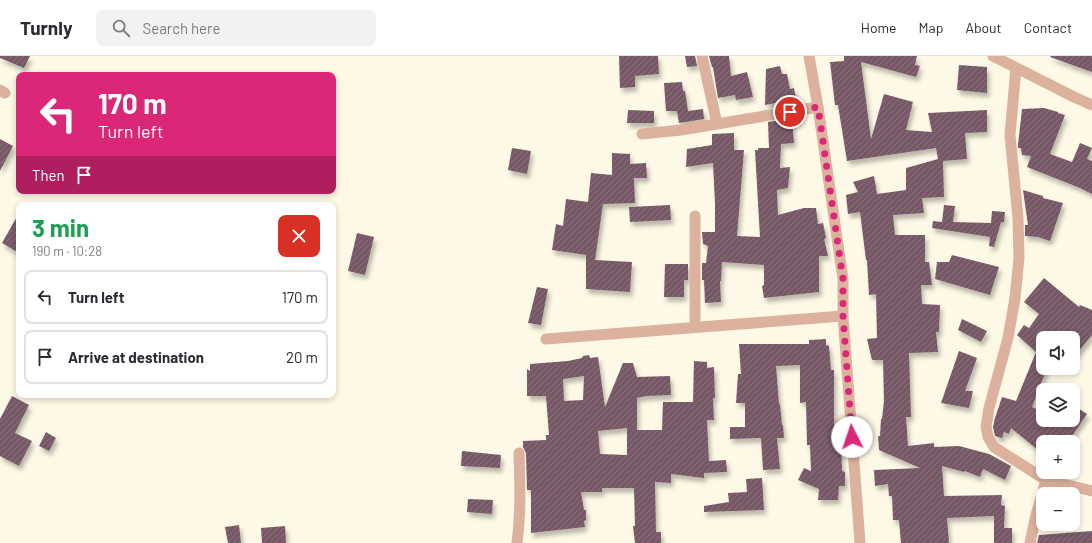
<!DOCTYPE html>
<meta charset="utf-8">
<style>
body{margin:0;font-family:Barlow,sans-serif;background:#f2f2f3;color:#2b2b33;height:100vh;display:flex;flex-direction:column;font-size:15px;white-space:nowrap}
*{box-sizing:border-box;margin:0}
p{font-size:13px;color:#7c7c81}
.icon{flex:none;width:22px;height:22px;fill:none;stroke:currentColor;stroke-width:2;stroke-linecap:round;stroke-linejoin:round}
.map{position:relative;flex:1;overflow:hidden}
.side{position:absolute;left:16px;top:146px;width:320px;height:196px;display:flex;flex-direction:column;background:#fff;border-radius:8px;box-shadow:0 2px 6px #0003}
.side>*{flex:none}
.top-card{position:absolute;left:16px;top:16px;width:320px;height:122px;border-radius:8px;box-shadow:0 2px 6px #0003;background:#db2777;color:#fff;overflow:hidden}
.controls{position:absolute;left:1036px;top:275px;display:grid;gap:8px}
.controls a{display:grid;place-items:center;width:44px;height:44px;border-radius:8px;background:#fff;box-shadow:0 2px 6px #0003;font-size:20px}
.pin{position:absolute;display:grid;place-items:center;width:34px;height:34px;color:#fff;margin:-17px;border:2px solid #fff;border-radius:50%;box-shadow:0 1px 4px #0007}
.me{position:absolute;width:44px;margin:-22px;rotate:356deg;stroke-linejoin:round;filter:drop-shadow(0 0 3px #0008)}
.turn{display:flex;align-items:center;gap:14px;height:84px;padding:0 16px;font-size:18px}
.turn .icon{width:52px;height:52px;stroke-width:2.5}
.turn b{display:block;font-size:28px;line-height:34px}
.then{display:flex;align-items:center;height:38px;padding:0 16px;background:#0003;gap:8px;font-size:15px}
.round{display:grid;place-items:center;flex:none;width:42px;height:42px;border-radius:8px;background:#f2f2f3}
.head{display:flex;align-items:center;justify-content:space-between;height:68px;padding:0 16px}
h1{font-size:24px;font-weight:700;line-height:30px;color:#1e9e55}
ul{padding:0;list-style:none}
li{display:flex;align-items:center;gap:12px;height:54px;margin:0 8px 6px;padding:0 8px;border:2px solid #e1e1e2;border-radius:8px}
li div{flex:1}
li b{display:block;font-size:15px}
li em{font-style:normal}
header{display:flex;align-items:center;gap:24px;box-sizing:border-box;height:56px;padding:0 20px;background:#fff;border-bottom:1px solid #e1e1e2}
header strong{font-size:19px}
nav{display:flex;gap:22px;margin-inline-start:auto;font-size:14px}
.search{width:280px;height:36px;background:#f2f2f3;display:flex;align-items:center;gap:10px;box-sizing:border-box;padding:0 14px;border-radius:8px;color:#7c7c81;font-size:15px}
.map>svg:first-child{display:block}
.building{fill:url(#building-hatch);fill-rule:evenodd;filter:url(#shadow)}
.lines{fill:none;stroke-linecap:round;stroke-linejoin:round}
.street{stroke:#dcb19d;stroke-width:11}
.route{stroke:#db2777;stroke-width:7;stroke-dasharray:0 12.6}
</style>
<header>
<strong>Turnly</strong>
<div class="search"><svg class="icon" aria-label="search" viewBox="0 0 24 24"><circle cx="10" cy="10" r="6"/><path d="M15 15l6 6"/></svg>Search here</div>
<nav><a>Home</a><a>Map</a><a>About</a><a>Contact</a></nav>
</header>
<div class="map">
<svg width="1092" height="487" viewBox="0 0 1092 487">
<defs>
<pattern id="building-hatch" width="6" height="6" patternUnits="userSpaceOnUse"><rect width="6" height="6" fill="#775966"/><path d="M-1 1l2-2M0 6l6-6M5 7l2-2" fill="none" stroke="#88727a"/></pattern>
<filter id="shadow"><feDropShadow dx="2.5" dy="4.5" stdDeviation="2" flood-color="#0004"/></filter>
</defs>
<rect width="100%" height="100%" fill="#fef9e6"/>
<path class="building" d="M0 0H30L24 12 0 2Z
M619 0H658L659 18 635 20V31L620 32Z
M685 0H695L697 10 687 11Z
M709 0H729L731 20 747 16 753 41 736 44 735 39 718 42 713 11H712Z
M844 0H917L915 9 920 10 916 21 861 6 871 83 884 38 913 46 906 74 932 76 928 57 987 54V76L965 77 967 103 943 105 944 141 922 142 924 157 893 159 895 179H925V206H929L932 229H921L922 248 940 249 939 276H936L938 296 909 297 911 361H906L908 390 934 387V391L959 390 989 398 1011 410 1005 424 983 413 980 421 965 415 964 416 942 410 944 440 1002 439 1001 449 1005 450 1004 472H1012V487H994V460L947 462 949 487H901L899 464H893L892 440H889L888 428 875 430 874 414 920 412 879 394 878 380H880L881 363H882L884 345 883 304H872L867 283 877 282 876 238 869 239 867 204H866L860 156 848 158 846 139 858 136 853 126 874 120 877 138 906 134V112L938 103 936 92 847 105 838 49H835L830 6 844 5Z
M1051 0H1092V16L1050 1Z
M959 9 987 11V37L957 34Z
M780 10 782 18H787L790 33 794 32 796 43 765 49 766 13Z
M682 26 683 35H685L688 55 703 53 704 63 679 67 677 55H666L664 27Z
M1044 52 1058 56V57L1065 59 1050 98 1072 106 1080 87 1092 92 1087 103 1092 105V138L1080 132 1027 111 1031 100 1022 99 1021 92H1018V89L1022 53Z
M628 54 654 55V67H627Z
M780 64 792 65 794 87 781 88 780 112 790 111 788 132 777 134 778 159 804 152H816L818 168 823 167 826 182 824 183 828 200H819V236L764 242 762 230 764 229V209L722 206 721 225H720L721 246 705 247 704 224H702V207H706L708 190 703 188 702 176H715V147L713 107 686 111 687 93 712 89V78L734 77V94H744L737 180 760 181 755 94H758V92H769L768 66Z
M0 83 13 90 0 115Z
M512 92 531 95 527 118 508 114Z
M612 97 630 98V108L646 107 647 122H634L635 147 603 148 595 204 632 206 630 236 586 233V199L552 194 556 168 563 170 566 143 588 146 591 117 612 119Z
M1023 134 1043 140V142L1063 147 1050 185 1038 181 1025 180V169H1028Z
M670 149 671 164 630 166 629 151Z
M944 149 955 150 953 166 991 167 992 155 1005 156 1004 166H1001L994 191 989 190 990 181 932 172 933 165 942 166Z
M19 157V197L2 187Z
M357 177 374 181 365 219 348 215Z
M952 199 999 211 990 239 935 223 937 206H949Z
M665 208H688V224H684V241H664Z
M1044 222 1079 251 1080 249 1092 254V279L1073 302V282H1043V312H1047L1032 351 1043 356V364H1073V349L1087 358 1068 386H1043V398L1011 372 1009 378 1004 376 1002 382 995 380 993 371 995 362 1002 341 1016 345 1036 296 1017 279 1024 269 1029 272 1039 258 1024 246Z
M537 231 548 233 541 269 528 267Z
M962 263 987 275 981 286 958 274Z
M826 283V289L829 290 831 314H834V381H841L842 415 845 416V430H839L838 444H818L819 433 798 424 804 412 811 415 810 389H807L806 346 800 347V309L776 310 779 348H780L782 369H783L784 382H777L780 413 763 414 761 382 730 383V371H745V347H736L738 318H741L739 288H809V284Z
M959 295 977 302 965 335H973L969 352 941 347Z
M589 299 590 302 598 301 605 351 623 307H633L637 321 670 320 671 339 646 340 637 342V374H662L663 346H693L694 305 707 306V312L714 311 715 342H713L714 364H707L709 405 726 404 727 416 704 417V422L671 418V427L655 426 656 476H661V487H635L633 470H635L634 432H602V436H581L584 454H586V464L584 465 585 471 531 477V434H527L526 397 523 391V385L546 384V379H549L546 340H527V313L530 315V308L568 305 582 302 583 300ZM584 320 583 344 564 345 563 323ZM627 372V399L600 398 598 375Z
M12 340 29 349 15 377 32 385 19 410 0 400V363Z
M46 376 56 382 49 395 39 390Z
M462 395 501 399 500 412 461 410Z
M762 422 764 454 704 456V450L729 446 728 437 747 436 746 423Z
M468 443 493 444 492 458 467 456Z
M239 469 241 487H228L225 471Z
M285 470 286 487H262L261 472Z
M1092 475V487H1037L1039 479Z"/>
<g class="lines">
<path class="street" d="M702 0 717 68
M809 0 818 51 843 223V260L860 487
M993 0 1074 41 1092 49
M1016 12 1010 79 1018 162 1019 202 1015 242 1008 282 989 352 986 371 988 381 994 391 1046 424 1092 435
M0 34 5 37
M642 78 681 74 818 51
M695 160V271
M546 283 843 260
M517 487C521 457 520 428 519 397
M1030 487 1035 463 1046 424"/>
</g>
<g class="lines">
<path class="route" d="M790 56 818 51 843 223V260L852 381"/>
</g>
</svg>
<div class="controls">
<a><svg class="icon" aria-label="sound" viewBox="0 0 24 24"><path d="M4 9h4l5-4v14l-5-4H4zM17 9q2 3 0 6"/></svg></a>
<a><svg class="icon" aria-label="layers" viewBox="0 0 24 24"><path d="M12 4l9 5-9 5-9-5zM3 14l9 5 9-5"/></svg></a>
<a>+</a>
<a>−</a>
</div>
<div class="pin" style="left:790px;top:56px;background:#d93025"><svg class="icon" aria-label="arrive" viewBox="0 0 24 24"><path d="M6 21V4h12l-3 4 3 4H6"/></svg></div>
<svg class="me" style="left:852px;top:381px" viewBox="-20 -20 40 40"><circle r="19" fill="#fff"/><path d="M0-13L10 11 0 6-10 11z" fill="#db2777"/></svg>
<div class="top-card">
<div class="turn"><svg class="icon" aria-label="left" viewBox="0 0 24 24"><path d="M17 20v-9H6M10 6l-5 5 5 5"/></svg><div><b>170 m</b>Turn left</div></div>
<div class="then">Then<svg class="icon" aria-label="arrive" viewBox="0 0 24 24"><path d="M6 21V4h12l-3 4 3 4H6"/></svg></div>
</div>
<section class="side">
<div class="head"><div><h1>3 min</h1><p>190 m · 10:28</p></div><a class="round" style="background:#d93025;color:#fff"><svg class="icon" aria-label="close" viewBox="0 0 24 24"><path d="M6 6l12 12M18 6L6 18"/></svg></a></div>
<ul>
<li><svg class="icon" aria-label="left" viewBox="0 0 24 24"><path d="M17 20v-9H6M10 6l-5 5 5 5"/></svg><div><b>Turn left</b></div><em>170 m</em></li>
<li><svg class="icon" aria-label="arrive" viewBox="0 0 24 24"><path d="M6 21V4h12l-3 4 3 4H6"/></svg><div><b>Arrive at destination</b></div><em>20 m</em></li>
</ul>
</section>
</div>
